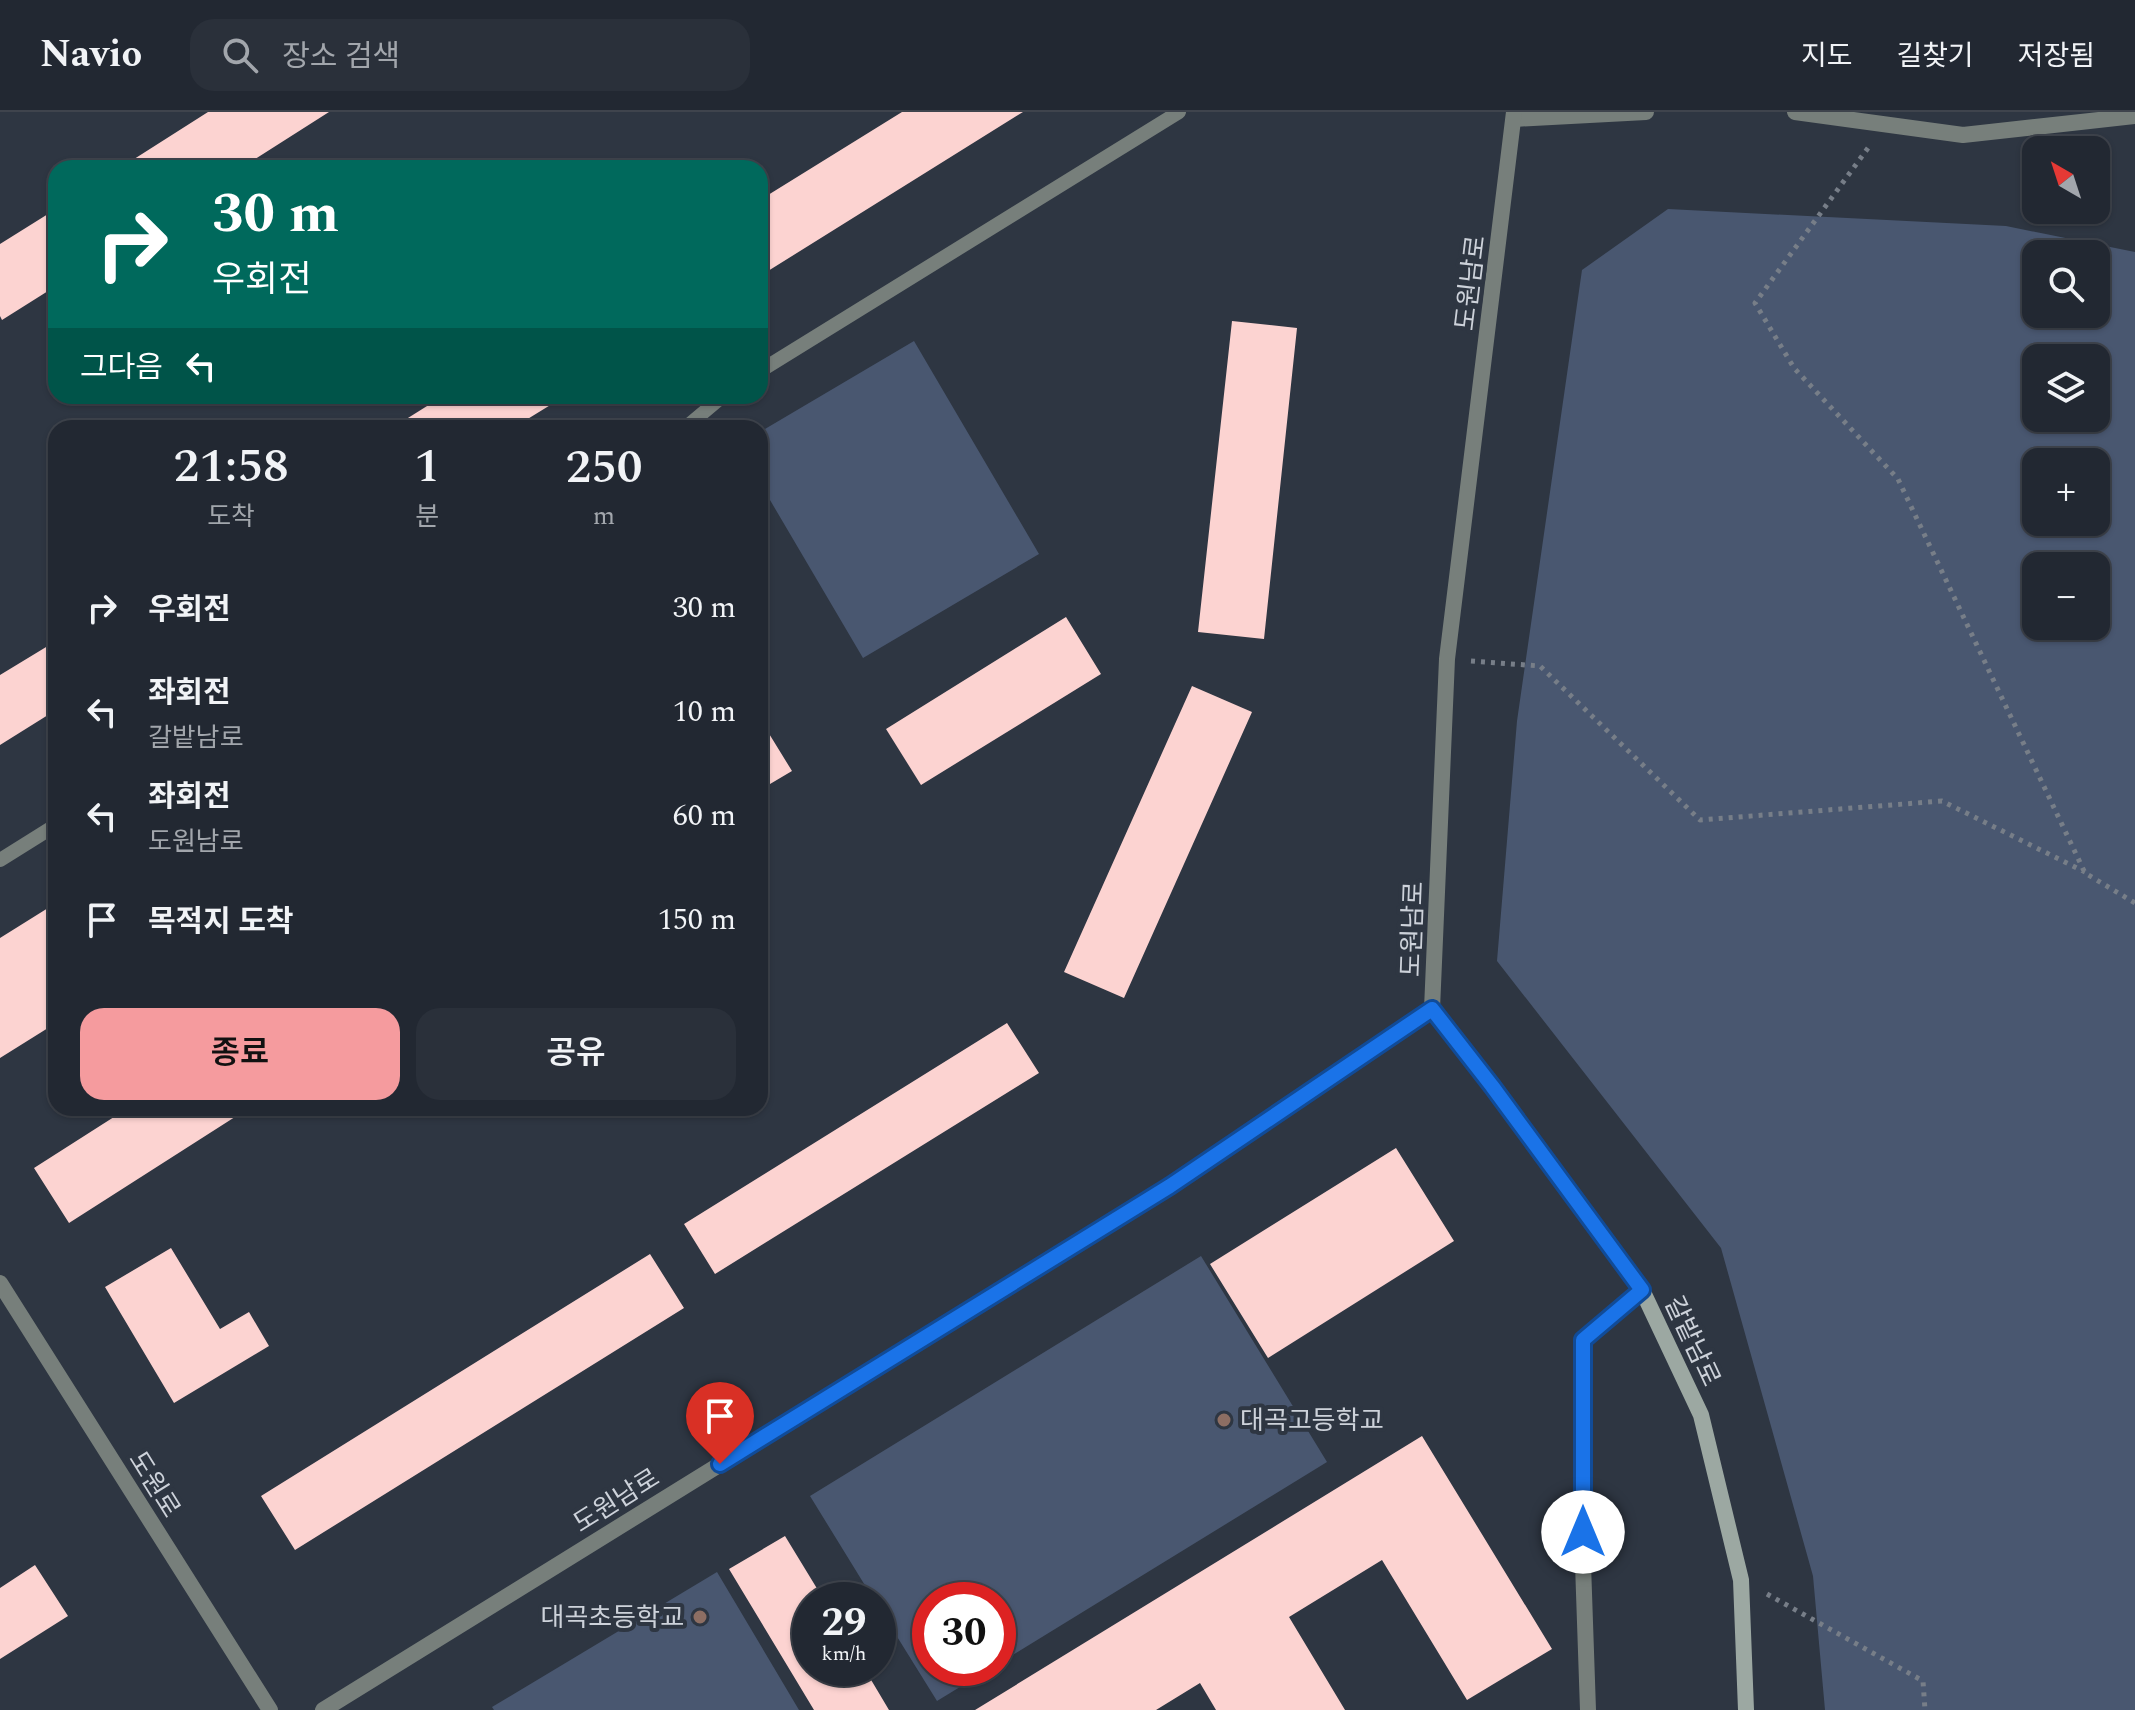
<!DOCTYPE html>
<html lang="ko">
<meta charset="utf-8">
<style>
body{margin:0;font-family:Spectral,"Noto Sans KR",serif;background:#2a303a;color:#f1f3f6;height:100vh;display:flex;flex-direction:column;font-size:30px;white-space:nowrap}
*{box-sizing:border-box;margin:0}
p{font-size:26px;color:#a2a6ac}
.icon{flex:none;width:44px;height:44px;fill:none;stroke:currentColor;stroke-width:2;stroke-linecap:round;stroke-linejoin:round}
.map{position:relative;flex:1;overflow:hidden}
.sheet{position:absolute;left:48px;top:308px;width:720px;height:696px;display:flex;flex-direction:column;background:#222832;border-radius:24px;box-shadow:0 2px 6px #0004,0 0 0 2px #3f444d}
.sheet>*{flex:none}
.top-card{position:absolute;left:48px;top:48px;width:720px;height:244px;border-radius:24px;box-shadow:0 2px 6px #0004,0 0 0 2px #3f444d;background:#00695c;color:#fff;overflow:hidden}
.needle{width:52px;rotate:321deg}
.controls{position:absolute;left:2022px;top:24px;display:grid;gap:16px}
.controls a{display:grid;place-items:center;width:88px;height:88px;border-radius:16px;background:#222832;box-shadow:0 2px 6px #0004,0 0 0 2px #3f444d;font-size:40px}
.speed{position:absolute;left:792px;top:1470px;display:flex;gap:16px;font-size:40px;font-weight:700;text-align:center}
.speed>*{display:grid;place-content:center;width:104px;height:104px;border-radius:50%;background:#222832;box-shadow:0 2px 6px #0004,0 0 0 2px #3f444d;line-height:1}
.speed small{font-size:20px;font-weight:400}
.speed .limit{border:12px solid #d22;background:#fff;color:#111}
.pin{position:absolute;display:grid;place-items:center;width:68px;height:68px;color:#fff;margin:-82px -34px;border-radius:50% 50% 50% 0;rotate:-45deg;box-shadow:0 0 8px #0007}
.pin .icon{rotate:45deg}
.me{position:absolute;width:88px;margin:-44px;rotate:0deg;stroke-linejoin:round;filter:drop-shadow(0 0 6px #0008)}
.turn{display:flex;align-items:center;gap:28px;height:168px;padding:0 32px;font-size:36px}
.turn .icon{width:104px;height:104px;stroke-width:2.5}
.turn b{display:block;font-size:56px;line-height:68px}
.then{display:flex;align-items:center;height:76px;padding:0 32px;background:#0003;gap:16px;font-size:30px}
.eta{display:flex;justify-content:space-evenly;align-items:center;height:136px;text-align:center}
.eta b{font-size:48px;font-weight:600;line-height:56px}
.button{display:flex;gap:16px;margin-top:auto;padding:16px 32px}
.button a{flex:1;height:92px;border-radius:24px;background:#f59b9e;color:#111;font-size:32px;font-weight:600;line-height:92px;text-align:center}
.button a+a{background:#2a303a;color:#f1f3f6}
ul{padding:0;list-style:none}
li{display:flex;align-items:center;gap:24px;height:104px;padding:0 32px}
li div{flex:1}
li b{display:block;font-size:30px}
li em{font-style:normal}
header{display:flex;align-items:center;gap:48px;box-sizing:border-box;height:112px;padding:0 40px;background:#222832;border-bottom:2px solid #3f444d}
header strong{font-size:38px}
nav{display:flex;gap:44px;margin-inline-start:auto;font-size:28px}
.search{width:560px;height:72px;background:#2a303a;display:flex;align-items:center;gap:20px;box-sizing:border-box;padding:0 28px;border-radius:24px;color:#a2a6ac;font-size:30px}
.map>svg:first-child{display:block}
.green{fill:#495770;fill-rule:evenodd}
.building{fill:#fcd3d1}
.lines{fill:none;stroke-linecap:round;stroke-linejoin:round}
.path{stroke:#777e88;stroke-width:5;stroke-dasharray:4 6;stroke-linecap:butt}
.service{stroke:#777f7b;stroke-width:14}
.minor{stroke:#777f7b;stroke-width:16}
.tertiary{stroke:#777f7b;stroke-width:16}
.secondary{stroke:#9ca8a2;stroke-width:16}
.route-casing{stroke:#114b97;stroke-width:20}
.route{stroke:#1a73e8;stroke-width:14}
.education-dot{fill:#8d6e63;stroke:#2e3642;stroke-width:3}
.labels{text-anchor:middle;stroke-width:8;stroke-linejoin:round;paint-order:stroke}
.street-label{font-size:26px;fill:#cdd2da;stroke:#2e3642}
.poi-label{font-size:26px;fill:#cdd2da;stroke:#2e3642;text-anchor:start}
</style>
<header>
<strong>Navio</strong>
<div class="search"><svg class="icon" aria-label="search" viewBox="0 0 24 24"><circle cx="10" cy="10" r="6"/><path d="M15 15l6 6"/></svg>장소 검색</div>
<nav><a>지도</a><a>길찾기</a><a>저장됨</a></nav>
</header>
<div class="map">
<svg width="2135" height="1598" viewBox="0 0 2135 1598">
<rect width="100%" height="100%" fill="#2e3642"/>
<path class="green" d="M1668 97 2006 114 2135 140V1598H1825L1813 1464 1721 1136 1497 849 1517 609 1582 158ZM2036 142H2096V202H2036ZM2036 246H2096V306H2036ZM2036 350H2096V410H2036ZM2036 454H2096V514H2036Z
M914 229 1039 442 863 546 760 371V320Z
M1201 1144 1327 1350 998 1552V1488H930V1556H991L937 1589 878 1494V1488H874L810 1384Z
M717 1460 799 1598H494L492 1595Z"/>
<path class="building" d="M208 0H329L241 56H120Z
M902 0H1023L760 164V88Z
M56 97V174L2 208 0 204V132Z
M1232 209 1297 216 1264 527 1198 520Z
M443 284H565L513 316H392Z
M1066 505 1101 562 921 673 886 617Z
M56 529V598L0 633V563Z
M1192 574 1252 600 1124 886 1064 860Z
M760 607 792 659 760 678Z
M56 791V911L0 946V826Z
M1007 911 1039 961 715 1162 684 1112Z
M128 996H249L69 1111 34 1056Z
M1396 1036 1454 1129 1268 1246 1210 1152Z
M171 1136 220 1217 249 1200 269 1234 174 1291 105 1175Z
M650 1142 684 1196 295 1438 261 1384Z
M1422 1324 1552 1537 1467 1588 1382 1448 1289 1505 1345 1598H1216L1200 1571 1156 1598H975Z
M785 1424 824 1488H810V1556H864L889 1598H814L729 1457Z
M35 1453 68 1504 0 1547V1476Z"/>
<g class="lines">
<path class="path" d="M1868 36 1755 191 1794 256 1898 367 2085 761 2135 791
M1471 549 1540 554 1700 708 1942 689 2085 760
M1767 1482 1923 1569 1925 1598"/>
<path class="service" d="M760 259 1179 0
M685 316 723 284
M0 748 56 713"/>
<path class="minor" d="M1795 0 1963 23 2135 4
M1514 7 1646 0
M1588 1598 1583 1452V1228L1642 1178"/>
<path class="tertiary" d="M0 1171 270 1598
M323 1598 1170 1074 1432 897 1447 547 1514 0"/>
<path class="secondary" d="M1432 897 1492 974 1642 1178 1701 1303 1741 1468 1746 1598"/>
</g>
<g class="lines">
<defs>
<path id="route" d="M720 1352 1170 1074 1432 897 1492 974 1642 1178 1583 1228V1420"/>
</defs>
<use href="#route" class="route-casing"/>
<use href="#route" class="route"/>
</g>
<g class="education-dot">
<circle cx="1224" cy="1308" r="8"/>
<circle cx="700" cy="1505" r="8"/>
</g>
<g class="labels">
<g class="street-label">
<text transform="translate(1470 171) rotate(-83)" y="9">도원남로</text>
<text transform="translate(1412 817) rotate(-88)" y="9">도원남로</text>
<text transform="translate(1693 1229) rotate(65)" y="9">갈밭남로</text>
<text transform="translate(155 1372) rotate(58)" y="9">도원로</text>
<text transform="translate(616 1388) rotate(-32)" y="9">도원남로</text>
</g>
<g class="poi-label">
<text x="1240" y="1317">대곡고등학교</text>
<text x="684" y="1514" text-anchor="end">대곡초등학교</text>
</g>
</g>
</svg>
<div class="controls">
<a><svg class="needle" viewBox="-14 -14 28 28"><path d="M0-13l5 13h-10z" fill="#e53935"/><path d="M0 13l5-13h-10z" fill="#a2a6ac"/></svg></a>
<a><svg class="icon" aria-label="search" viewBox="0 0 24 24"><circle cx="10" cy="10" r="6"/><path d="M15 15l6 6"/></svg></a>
<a><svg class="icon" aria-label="layers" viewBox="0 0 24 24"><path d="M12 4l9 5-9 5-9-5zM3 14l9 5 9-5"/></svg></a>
<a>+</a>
<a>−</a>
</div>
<div class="speed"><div>29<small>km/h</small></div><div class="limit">30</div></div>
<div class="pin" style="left:720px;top:1352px;background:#d93025"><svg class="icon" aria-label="arrive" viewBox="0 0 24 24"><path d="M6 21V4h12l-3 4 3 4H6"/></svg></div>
<svg class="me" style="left:1583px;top:1420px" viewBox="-20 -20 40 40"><circle r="19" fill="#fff"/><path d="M0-13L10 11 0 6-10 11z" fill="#1a73e8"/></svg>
<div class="top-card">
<div class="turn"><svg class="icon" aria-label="right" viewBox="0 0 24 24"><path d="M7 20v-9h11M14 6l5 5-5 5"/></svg><div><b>30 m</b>우회전</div></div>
<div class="then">그다음<svg class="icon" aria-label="left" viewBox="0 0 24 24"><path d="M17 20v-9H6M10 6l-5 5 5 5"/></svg></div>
</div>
<section class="sheet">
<div class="eta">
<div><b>21:58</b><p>도착</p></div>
<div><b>1</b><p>분</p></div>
<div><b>250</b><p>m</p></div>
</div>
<ul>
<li><svg class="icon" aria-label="right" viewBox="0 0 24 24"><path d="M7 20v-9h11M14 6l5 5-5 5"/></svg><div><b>우회전</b></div><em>30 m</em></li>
<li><svg class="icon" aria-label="left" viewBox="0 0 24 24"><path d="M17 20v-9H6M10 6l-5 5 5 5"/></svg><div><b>좌회전</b><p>갈밭남로</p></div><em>10 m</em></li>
<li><svg class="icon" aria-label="left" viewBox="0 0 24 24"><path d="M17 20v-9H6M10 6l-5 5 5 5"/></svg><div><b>좌회전</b><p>도원남로</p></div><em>60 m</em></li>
<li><svg class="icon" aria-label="arrive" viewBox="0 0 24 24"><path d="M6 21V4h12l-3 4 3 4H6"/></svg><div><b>목적지 도착</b></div><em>150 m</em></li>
</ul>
<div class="button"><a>종료</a><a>공유</a></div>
</section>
</div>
